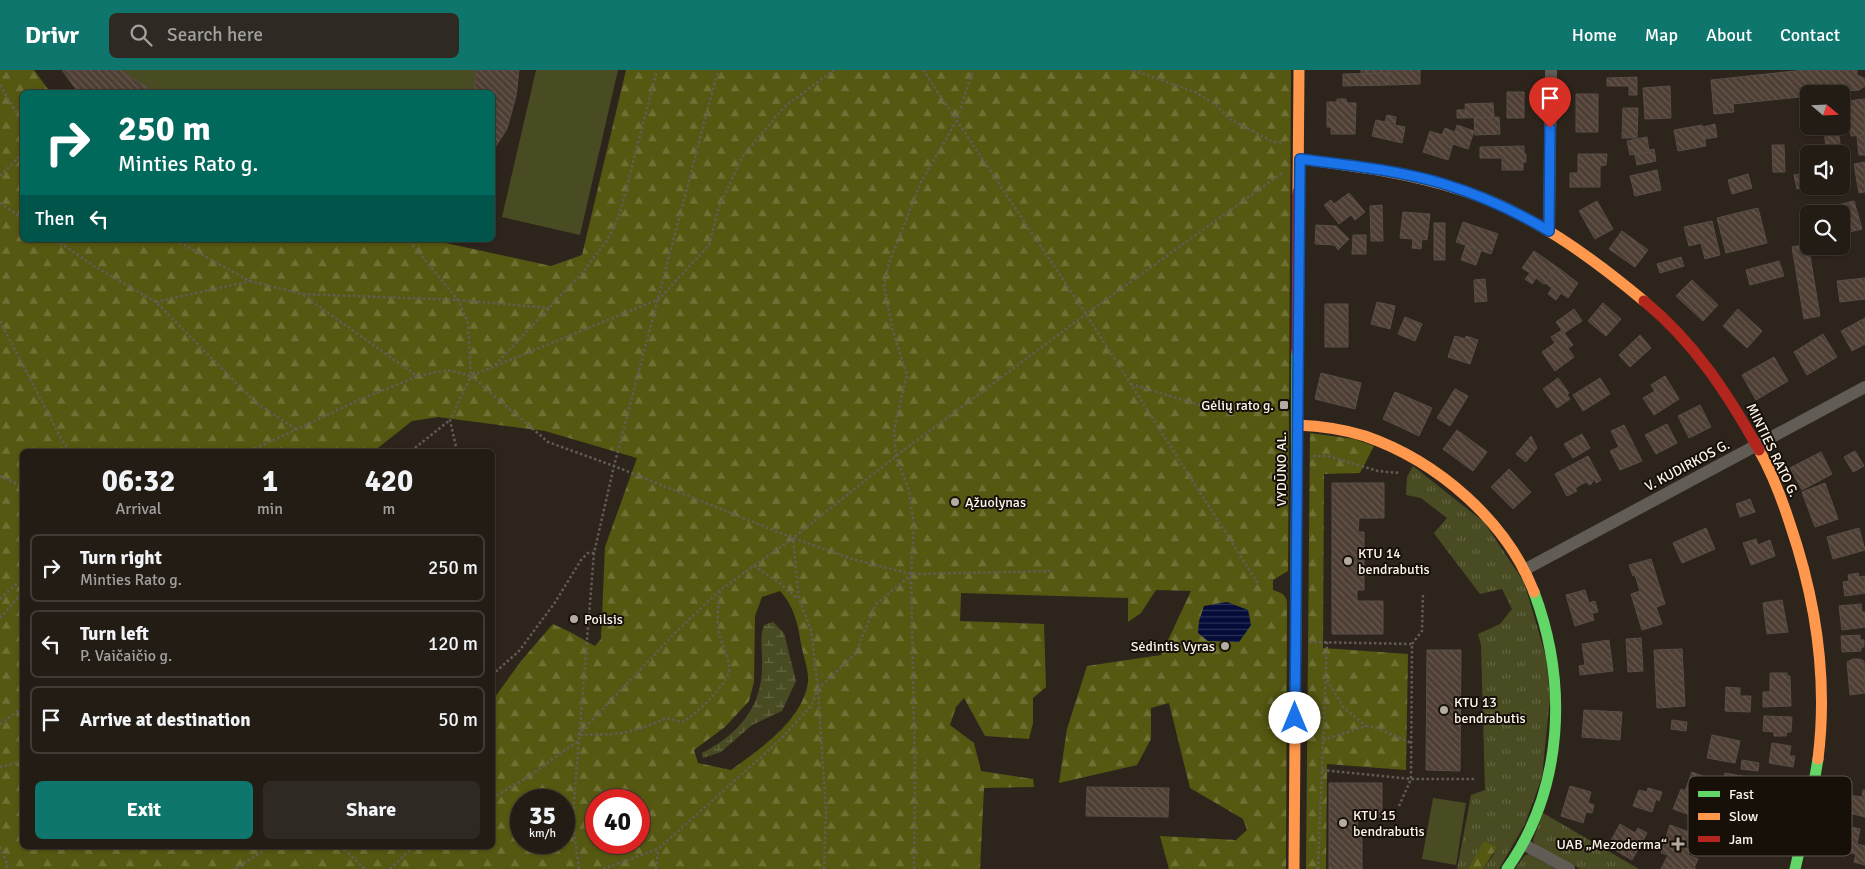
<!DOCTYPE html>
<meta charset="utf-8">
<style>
body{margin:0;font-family:Signika,sans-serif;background:#2e2922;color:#f1f3f6;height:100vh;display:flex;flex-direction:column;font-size:19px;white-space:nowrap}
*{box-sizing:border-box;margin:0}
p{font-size:16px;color:#a2a1a0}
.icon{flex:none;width:28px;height:28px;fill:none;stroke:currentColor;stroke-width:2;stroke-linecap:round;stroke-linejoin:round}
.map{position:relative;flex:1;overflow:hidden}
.panel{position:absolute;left:20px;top:379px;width:475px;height:400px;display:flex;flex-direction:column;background:#221c15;border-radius:8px;box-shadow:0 1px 4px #0004,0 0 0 1px #3f3a34}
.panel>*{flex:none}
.top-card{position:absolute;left:20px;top:20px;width:475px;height:152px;border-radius:8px;box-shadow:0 1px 4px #0004,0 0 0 1px #3f3a34;background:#00695c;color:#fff;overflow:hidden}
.needle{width:32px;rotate:109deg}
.tools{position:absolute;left:1800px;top:15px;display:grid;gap:10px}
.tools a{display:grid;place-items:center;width:50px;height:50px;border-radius:8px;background:#221c15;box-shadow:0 1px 4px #0004,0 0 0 1px #3f3a34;font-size:25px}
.speed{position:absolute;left:510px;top:719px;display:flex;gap:10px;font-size:25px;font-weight:700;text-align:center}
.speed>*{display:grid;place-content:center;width:65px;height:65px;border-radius:50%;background:#221c15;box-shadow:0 1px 4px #0004,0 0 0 1px #3f3a34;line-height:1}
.speed small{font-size:12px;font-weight:400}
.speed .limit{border:8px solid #d22;background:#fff;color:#111}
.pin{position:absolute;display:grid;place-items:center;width:42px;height:42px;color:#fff;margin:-51px -21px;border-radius:50% 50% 50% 0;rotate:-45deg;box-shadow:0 0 5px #0007}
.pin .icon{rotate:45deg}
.me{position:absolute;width:55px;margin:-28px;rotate:0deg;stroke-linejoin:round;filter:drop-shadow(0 0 4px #0008)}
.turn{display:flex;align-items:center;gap:18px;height:105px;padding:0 15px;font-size:22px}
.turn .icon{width:65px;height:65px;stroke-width:2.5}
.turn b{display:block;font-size:35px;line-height:42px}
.then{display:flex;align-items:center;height:48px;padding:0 15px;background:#0003;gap:10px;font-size:19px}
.eta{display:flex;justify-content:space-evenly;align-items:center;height:85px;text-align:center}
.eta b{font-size:30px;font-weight:800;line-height:35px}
.cta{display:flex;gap:10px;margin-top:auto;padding:10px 15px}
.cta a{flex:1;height:58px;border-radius:8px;background:#0f766e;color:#fff;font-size:20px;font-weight:800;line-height:58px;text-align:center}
.cta a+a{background:#2e2922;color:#f1f3f6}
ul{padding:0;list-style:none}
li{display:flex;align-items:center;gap:15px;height:68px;margin:0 10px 8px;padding:0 5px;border:2px solid #3f3a34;border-radius:8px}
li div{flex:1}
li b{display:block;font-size:19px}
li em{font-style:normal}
header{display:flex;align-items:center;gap:30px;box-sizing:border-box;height:70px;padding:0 25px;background:#0f766e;color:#fff}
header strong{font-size:24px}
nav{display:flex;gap:28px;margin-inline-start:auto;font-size:18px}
.search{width:350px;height:45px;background:#2e2922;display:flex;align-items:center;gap:12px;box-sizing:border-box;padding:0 18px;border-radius:8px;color:#a2a1a0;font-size:19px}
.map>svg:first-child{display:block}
.grass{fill:url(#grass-tufts)}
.forest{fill:url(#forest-firs);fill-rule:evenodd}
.wetland{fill:url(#wetland-marsh)}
.garden{fill:#494b23}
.water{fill:url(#water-rules)}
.building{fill:url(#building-back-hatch);stroke:#564e48}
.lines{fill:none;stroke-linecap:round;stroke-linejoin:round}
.path{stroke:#635c56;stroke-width:2.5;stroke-dasharray:2.5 2.5;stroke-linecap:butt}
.street{stroke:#625c56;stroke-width:12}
.fast{stroke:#63d668;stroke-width:11}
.slow{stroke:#ff974d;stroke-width:11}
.jam{stroke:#b3261e;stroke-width:11}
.route-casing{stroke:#114b97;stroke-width:12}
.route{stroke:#1a73e8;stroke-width:9}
.poi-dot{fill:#b4aba1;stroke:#161009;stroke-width:2}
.labels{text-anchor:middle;stroke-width:4;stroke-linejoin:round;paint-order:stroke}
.poi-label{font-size:14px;fill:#fcf3e9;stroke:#161009;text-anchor:start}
.street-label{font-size:14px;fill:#fcf3e9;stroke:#161009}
.key{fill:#161009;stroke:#5b544c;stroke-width:1}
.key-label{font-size:14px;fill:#fcf3e9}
</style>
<header>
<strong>Drivr</strong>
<div class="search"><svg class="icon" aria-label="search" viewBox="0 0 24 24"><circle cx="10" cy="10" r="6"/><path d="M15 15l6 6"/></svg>Search here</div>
<nav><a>Home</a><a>Map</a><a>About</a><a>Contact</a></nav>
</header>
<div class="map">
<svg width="1865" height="799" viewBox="0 0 1865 799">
<defs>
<pattern id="grass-tufts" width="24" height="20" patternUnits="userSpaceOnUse" patternTransform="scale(1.25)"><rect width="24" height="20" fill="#494b23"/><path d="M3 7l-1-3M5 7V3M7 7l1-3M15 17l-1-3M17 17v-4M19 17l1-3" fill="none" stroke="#646543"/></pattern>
<pattern id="forest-firs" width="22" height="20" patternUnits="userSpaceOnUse" patternTransform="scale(1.25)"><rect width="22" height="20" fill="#555811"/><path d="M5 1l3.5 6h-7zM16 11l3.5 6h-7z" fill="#6e7034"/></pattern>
<pattern id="wetland-marsh" width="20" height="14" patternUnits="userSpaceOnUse" patternTransform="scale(1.25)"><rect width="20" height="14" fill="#494b23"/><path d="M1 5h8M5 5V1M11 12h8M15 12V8" fill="none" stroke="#646543"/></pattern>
<pattern id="water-rules" width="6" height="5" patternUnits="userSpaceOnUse" patternTransform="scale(1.25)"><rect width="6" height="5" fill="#050c3a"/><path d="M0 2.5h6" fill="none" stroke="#2a3056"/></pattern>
<pattern id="building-back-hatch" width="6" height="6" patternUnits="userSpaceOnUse" patternTransform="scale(1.25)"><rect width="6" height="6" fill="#4e3e34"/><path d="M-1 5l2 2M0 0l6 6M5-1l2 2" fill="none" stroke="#685a51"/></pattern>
</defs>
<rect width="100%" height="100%" fill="#2d251c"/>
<path class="grass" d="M1413 396 1484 452 1524 512 1546 587 1550 628 1542 707 1525 754 1499 799H1483L1494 784 1485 771 1468 799H1457L1471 725 1485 720 1481 575 1478 564 1500 554 1512 539 1502 519 1480 524 1436 466 1434 463 1447 448 1421 428 1406 425 1407 407Z
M1543 743 1639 799H1580L1535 774 1533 770Z
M1529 784 1556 799H1515L1525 785Z"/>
<path class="forest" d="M0 0H34L50 22H22V170H432L551 196 582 185 626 0H1291L1288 501 1273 510V520C1281 523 1285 523 1287 532L1286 799H1169L1160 766 1236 770 1247 760 1243 749 1190 718 1169 633 1151 638V669L1137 695 1059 713 1067 659 1087 596 1161 585 1191 521 1156 520 1141 543 1128 552V528L961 523 960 551 1044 554 1046 617 1033 628V653L1029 669 985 666 964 628 956 637 950 655 974 673 981 701 1033 709 1034 717 984 718 980 799H0ZM438 347 545 361 637 388 605 477 601 569 595 576 570 562 553 554 521 591 493 630 492 776H22V381H374L412 351ZM780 521C794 536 798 554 801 574 803 585 809 600 808 612 803 650 760 679 731 700L698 693 694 680 725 657 749 631 754 612 755 546 762 527ZM521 730H564V772H521ZM596 730H639V772H596Z
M1310 363 1354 369 1374 376 1360 403 1324 404 1323 578 1408 584 1406 700 1327 694 1326 799H1306Z
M1484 771 1497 777 1483 799H1468Z"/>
<path class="wetland" d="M773 552 784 563 796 611 782 641 752 655 721 682 703 688 702 683C737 665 762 638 762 597 763 582 759 568 764 555Z"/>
<path class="garden" d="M121 0H476L474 22H156L128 6Z
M536 0H618L580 165 502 147Z
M1433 728 1466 733 1456 795 1422 789Z"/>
<path class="water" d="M1227 532 1248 540 1251 555 1239 572 1208 571 1198 563 1199 551 1204 536Z"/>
<path class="building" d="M121 0 128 6 156 22H78L62 0Z
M476 0H519L516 26 507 59 492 82V22H474Z
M1361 0H1420V14L1388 15V3L1361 4Z
M1804 0H1857V5L1864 8 1865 16 1859 20 1809 24V26L1733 34 1734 42 1714 44 1711 10Z
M1388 3V15L1343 16V4Z
M1637 7V25H1629V16H1607V8Z
M1670 16 1671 48 1645 49 1643 18Z
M1507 22H1524V48H1507Z
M1576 24H1598V62H1576Z
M1337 29H1346L1347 33H1356L1355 64H1331V57H1327V32H1337Z
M1865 29V65L1851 66 1847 31Z
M1493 33 1494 47 1466 48 1465 34Z
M1623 38H1638L1637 68H1622Z
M1457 40H1465L1466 48H1457Z
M1387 45 1396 47 1395 55 1405 57 1402 73 1372 66 1376 50 1385 52Z
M1499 47 1500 64 1475 65 1474 48Z
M1715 54 1717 67 1705 69 1703 57Z
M1457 55 1474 61 1468 79 1453 74 1448 90 1423 82 1430 61 1442 65 1445 58 1455 62Z
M1702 55 1706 76 1678 81 1674 60Z
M1838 59 1842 88H1841V84H1827L1824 61Z
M1865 65V85H1859L1857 66Z
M1647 67 1649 82 1630 85 1627 71Z
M1772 75H1784L1785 102H1773Z
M1524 76V84H1526V92H1523V100H1502V88H1480V77Z
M1654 79 1656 91 1637 95 1635 85 1649 82V80Z
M1578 84H1607L1606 95 1600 96V117H1570V103H1578Z
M1865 92V122L1859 123 1854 94Z
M1657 100 1661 120 1635 126 1630 106Z
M1809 103V116H1810L1797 119 1794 105Z
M1748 104 1752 118 1732 124 1728 110Z
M1349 123 1365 142 1355 150 1351 145 1339 154 1324 135 1331 130 1334 134Z
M1597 131 1613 159 1595 169 1579 141Z
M1854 131 1862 159 1841 164V144H1818L1817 140Z
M1382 135 1383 171H1371L1370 136Z
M1758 138 1767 173 1726 183 1717 148Z
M1403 142 1430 144 1427 170 1422 169 1421 179 1412 178 1413 169 1400 168Z
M1712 151 1720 185 1705 189 1701 173 1689 176 1684 157Z
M1463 152 1498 164 1491 184 1456 172Z
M1434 153H1445V190H1434Z
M1316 155 1336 156 1349 169 1338 180 1335 175 1315 174Z
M1622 161 1648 180 1635 197 1609 179Z
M1353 165H1366V184H1352Z
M1808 174 1820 246 1804 249 1792 177Z
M1466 175 1481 181 1476 195 1461 190Z
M1534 181 1557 197 1544 214 1536 208 1532 214 1525 209 1530 203 1522 198Z
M1681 187 1684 196 1660 203 1657 194Z
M1779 191 1784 206 1750 215 1746 200Z
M1557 197 1578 213 1568 228 1561 223 1556 230 1548 224 1552 218 1545 213Z
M1865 208V229L1840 232 1837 211Z
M1485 209 1487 231 1475 232 1474 210Z
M1692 210 1718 235 1703 251 1676 226Z
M1377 232 1395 236 1390 259 1371 254Z
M1603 233 1621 249 1606 266 1588 251Z
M1325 234H1348V277H1325Z
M1574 239 1582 251 1564 263 1556 252Z
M1738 239 1762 261 1747 278 1723 256Z
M1405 247 1422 254 1415 271 1398 264Z
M1865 248V274L1852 281 1841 261Z
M1562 260 1573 275 1568 278 1574 287 1555 301 1542 282 1555 273 1551 267Z
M1823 264 1837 287 1807 305 1794 282Z
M1640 265 1651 278 1630 297 1619 285Z
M1455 266 1465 269 1466 266 1478 270 1470 294 1448 287Z
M1774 287 1788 311 1756 330 1742 305Z
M1321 303 1361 313 1355 339 1315 329Z
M1665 306 1679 329 1665 338 1651 315Z
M1558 308 1569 323 1567 325 1570 329 1557 338 1543 319Z
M1600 308 1610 324 1583 341 1573 325Z
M1455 319 1468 326 1450 356 1437 348Z
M1655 321 1665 338 1654 345 1643 328Z
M1395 322 1432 338 1419 366 1383 349Z
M1700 335 1711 357 1689 368 1678 346Z
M1667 354 1677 373 1656 384 1645 365Z
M1624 355 1642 391 1620 400 1610 381 1619 377 1611 361Z
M1457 360 1487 382 1473 401 1443 379Z
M1582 364 1590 378 1573 388 1564 374Z
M1531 366 1537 378 1526 392 1516 384Z
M1855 381 1864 396 1853 402 1844 387Z
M1821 382 1832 404 1802 420 1790 398Z
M1588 386 1601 410 1596 413 1594 408 1592 413 1590 415 1586 412 1575 418 1577 421 1567 426 1555 404Z
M1509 399 1531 422 1513 439 1491 417Z
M1332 413H1384V448H1359L1358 462H1364V520H1357V531H1383V564H1332Z
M1825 413 1838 449 1815 457 1802 422Z
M1750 429 1755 442 1740 447 1736 434Z
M1706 458 1715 479 1682 493 1673 473Z
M1859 458 1865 480 1833 489 1827 467Z
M1756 469 1758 475 1770 470 1775 486 1751 495 1743 473Z
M1651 489 1665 534 1656 537 1662 554 1642 560 1631 524 1640 521 1635 505 1633 506 1629 495Z
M1858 503 1859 507 1865 506V523L1845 526 1843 512 1849 511 1848 505Z
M1585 520 1589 533 1595 531 1598 542 1592 543 1594 550 1575 556 1566 525Z
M1782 530 1788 562 1767 564 1763 533Z
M1861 534 1862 542H1865V557L1842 560 1839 536Z
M1860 565V570H1864V577H1861V581L1842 582 1841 566Z
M1641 568 1643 601 1628 602 1626 569Z
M1609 570 1613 601 1580 605 1579 596 1585 595 1582 574Z
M1682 579 1685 636 1657 638 1654 580Z
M1427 580H1461L1460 701 1426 700Z
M1853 589H1860L1864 591 1865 623 1850 625 1847 592Z
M1770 603H1787V606H1790L1791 636 1763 637V622H1770Z
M1726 617 1740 618V626H1751L1750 642 1725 641Z
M1584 640 1622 642 1620 670 1582 667Z
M1764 646 1792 647 1791 662H1787L1786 666H1774V662L1763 661Z
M1672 650 1687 652 1686 661 1671 659Z
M1712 665 1740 671 1735 693 1707 688Z
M1772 673 1791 676 1789 686H1795L1793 697 1769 693Z
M1742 690 1759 693 1758 701 1741 699Z
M1692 702 1716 711 1705 740 1694 736 1690 745 1673 739 1681 719 1685 721Z
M1725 703 1753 708 1749 727 1722 722Z
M1329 713H1382V747H1358L1357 759H1362V799H1329Z
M1570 716 1591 722 1588 733 1594 735 1592 743 1586 742 1583 753 1561 746Z
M1087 717 1169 718 1168 747 1086 746Z
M1648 718 1662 722 1659 731 1656 729 1652 742 1633 736 1639 720 1647 722Z
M1863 720H1865V747L1846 742 1848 725 1862 727Z
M1620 754 1635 763 1638 758 1647 763 1632 790 1608 776Z
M1838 754 1860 759 1857 774 1865 776V795L1854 792 1856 784 1832 779 1834 770 1832 769 1831 765 1834 762H1836Z
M1670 755 1697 765 1688 785 1698 789 1694 798 1696 799H1661L1668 785 1661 783Z"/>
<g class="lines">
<path class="path" d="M923 0 1086 244 1259 515
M1133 0 1195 22 1215 34 1230 49 1273 72 1283 73
M0 15 22 52
M0 106 22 84
M0 133 22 148
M56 170 94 196 156 232 255 332 297 360
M175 170 250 211 302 224 458 230 549 238
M404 170 411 173 458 230 468 253 471 306 548 372 614 396 793 468 852 489 911 504 1054 501
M303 225 417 306
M156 232 250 211
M0 251 63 372 70 381
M495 295 583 202 608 169 620 143 657 0
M1131 314 1212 339 1282 338
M250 381 359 330 418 306 447 300 471 306 659 229 709 175 719 137 742 87 784 37 834 0
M411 381 450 350
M457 381 450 350 471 306
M1313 386H1328L1378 401 1400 403
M0 406 22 416
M754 496 778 512 797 528
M0 529 22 509
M0 548 22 523
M1309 572 1412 574 1411 709 1322 700
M1412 574 1422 561 1423 523
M492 605 519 581 554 534 581 490 588 483H594
M1327 610 1344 638 1366 656
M0 654 22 638
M578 665 676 562 720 520 793 468 896 386 1086 244 1282 103
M580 665C591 664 601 665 612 664 631 663 649 656 666 648L683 652C695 645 727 615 729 601 730 587 722 576 719 563 716 549 719 534 720 520
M1323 670 1366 656 1375 657 1411 673
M0 697 19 692 22 688
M492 728 528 707 578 671
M1399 736 1411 709H1474
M341 776 365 799
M0 777 7 793V799
M235 799 271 776
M390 799 414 776
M579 799 574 762V732L594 483 614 396 718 0
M603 799 658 779 778 672 811 636 818 619 811 560 799 529 793 468
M656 799 658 779
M824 799 826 742 818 619 855 584 876 534 911 505
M914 799 915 706 911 504 914 456 909 421 896 386 894 359 907 305 892 258 884 215 889 193 921 112 957 50 973 0
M1318 799 1327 572"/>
<path class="street" d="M1549 161 1551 0
M1524 500 1865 317
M1523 774 1569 799"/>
<path class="fast" d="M1296 531 1297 281
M1507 799C1564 718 1568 613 1534 522
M1795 799 1810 736 1818 689"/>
<path class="slow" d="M1300 89C1355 96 1410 103 1464 121 1531 143 1590 186 1644 231
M1298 122 1299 0
M1297 355C1320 356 1343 359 1365 366 1437 391 1506 450 1534 522
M1759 380C1772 403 1782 429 1790 454 1816 530 1828 609 1818 689
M1294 799 1296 531"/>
<path class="jam" d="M1644 231C1694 272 1728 324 1759 380
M1297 281 1298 122"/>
</g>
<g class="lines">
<defs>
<path id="route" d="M1295 648 1300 89C1348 95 1397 100 1444 114 1480 125 1517 142 1549 161L1550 58"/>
</defs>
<use href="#route" class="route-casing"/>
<use href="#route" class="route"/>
</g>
<g class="poi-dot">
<rect x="1279" y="330" width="10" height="10" rx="2.5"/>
<circle cx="955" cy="432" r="5"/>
<circle cx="1348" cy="491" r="5"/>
<circle cx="574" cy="549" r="5"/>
<circle cx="1225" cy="576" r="5"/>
<circle cx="1444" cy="640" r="5"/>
<circle cx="1343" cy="753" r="5"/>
<path d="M1675.5 766.5h5v5h5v5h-5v5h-5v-5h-5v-5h5z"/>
</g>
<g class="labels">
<g class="poi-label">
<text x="1274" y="340" text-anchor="end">Gėlių rato g.</text>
<text x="965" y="437">Ąžuolynas</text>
<text x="1358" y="488">KTU 14<tspan x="1358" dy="16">bendrabutis</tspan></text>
<text x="584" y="554">Poilsis</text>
<text x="1215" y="581" text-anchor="end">Sėdintis Vyras</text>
<text x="1454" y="637">KTU 13<tspan x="1454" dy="16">bendrabutis</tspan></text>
<text x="1353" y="750">KTU 15<tspan x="1353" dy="16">bendrabutis</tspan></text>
<text x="1667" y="779" text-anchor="end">UAB „Mezoderma“</text>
</g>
<g class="street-label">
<text transform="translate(1773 380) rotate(64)" y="5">MINTIES RATO G.</text>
<text transform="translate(1687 395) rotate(-28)" y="5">V. KUDIRKOS G.</text>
<text transform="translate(1281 399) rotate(-90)" y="5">VYDŪNO AL.</text>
</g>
</g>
<rect x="1688" y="706" width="164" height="80" rx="8" class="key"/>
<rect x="1698" y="721" width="22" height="6" fill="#63d668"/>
<rect x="1698" y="743" width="22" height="7" fill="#ff974d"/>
<rect x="1698" y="766" width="22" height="6" fill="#b3261e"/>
<g class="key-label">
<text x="1729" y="729">Fast</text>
<text x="1729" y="751">Slow</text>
<text x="1729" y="774">Jam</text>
</g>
</svg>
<div class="tools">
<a><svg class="needle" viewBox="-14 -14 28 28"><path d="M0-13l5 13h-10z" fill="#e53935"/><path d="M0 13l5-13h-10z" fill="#a2a1a0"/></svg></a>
<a><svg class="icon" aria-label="sound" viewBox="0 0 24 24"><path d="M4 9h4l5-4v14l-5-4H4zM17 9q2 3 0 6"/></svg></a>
<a><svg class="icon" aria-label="search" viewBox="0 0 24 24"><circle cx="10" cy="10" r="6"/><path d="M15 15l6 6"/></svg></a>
</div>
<div class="speed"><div>35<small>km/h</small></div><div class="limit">40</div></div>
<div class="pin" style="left:1550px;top:58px;background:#d93025"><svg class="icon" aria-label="arrive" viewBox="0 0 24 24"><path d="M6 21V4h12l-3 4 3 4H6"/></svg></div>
<svg class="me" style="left:1295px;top:648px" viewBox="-20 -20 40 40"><circle r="19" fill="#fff"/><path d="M0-13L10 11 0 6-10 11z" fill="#1a73e8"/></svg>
<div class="top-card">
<div class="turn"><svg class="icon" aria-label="right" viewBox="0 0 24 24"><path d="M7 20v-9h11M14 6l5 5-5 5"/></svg><div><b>250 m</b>Minties Rato g.</div></div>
<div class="then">Then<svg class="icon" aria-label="left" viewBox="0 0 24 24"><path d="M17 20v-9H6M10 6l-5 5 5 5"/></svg></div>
</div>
<section class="panel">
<div class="eta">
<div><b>06:32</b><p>Arrival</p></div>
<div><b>1</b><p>min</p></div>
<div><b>420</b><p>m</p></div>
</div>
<ul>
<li><svg class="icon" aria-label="right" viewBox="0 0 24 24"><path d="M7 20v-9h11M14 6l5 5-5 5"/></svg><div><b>Turn right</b><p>Minties Rato g.</p></div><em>250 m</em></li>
<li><svg class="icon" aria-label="left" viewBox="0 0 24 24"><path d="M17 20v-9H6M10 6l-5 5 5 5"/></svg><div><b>Turn left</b><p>P. Vaičaičio g.</p></div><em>120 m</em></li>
<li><svg class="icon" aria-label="arrive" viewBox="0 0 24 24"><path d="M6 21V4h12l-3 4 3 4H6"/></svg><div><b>Arrive at destination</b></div><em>50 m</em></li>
</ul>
<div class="cta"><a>Exit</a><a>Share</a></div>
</section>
</div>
